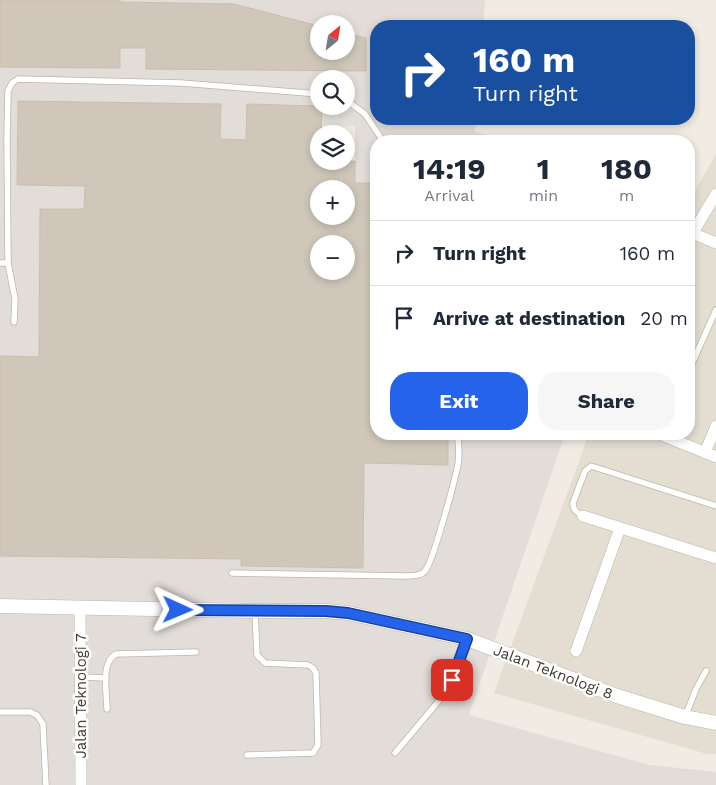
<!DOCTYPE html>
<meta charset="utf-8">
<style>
body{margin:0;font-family:"Work Sans",sans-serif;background:#f6f6f7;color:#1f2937;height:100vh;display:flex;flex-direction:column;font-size:19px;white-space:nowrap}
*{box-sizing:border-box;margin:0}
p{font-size:16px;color:#747a83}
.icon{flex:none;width:28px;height:28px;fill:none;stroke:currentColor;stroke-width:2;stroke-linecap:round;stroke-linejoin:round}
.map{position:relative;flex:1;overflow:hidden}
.side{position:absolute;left:370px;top:135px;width:325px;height:305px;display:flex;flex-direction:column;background:#fff;border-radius:20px;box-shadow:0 2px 8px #0003}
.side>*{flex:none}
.guide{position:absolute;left:370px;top:20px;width:325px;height:105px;border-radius:20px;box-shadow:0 2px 8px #0003;background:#1a4fa0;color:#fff;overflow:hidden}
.needle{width:32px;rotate:30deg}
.buttons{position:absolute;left:310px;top:15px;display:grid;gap:10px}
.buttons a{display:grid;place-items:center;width:45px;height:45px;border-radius:50%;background:#fff;box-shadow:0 2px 8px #0003;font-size:25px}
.pin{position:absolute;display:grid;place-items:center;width:42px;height:42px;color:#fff;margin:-21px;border-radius:10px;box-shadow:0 2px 8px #0006}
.me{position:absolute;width:55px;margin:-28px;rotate:91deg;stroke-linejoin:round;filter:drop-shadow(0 0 4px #0008)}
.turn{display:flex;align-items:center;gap:18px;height:105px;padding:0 20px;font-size:22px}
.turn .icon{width:65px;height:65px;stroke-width:2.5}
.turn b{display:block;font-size:35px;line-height:42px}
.eta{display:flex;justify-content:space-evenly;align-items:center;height:85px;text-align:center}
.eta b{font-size:30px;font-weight:700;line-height:35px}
.cta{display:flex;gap:10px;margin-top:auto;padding:10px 20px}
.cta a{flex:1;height:58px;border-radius:20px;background:#2563eb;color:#fff;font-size:20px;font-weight:700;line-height:58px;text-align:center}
.cta a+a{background:#f6f6f7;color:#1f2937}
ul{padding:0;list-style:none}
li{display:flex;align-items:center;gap:15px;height:65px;padding:0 20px;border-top:1px solid #e0e1e3}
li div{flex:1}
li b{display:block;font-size:19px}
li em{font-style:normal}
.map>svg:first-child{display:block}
.residential{fill:#e3ddd2}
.industrial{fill:#e2ddd8;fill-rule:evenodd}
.building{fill:#d0c7ba;stroke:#cabeae;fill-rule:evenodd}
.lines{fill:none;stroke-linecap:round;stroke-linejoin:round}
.service-casing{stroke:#bdb6aa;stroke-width:7}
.minor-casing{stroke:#bdb6aa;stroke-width:12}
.tertiary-casing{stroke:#bdb6aa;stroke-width:15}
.service{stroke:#fff;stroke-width:5.5}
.minor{stroke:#fff;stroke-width:11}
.tertiary{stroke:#fff;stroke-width:14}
.route-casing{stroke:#184099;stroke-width:12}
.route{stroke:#2563eb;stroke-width:9}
.labels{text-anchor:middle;stroke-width:5;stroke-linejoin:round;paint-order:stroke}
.street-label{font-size:15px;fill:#413c34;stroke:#fff}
</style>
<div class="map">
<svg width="716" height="785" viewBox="0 0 716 785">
<rect width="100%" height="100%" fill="#f0ece3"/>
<path class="residential" d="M716 154V754H707L494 693 589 434H689V201Z"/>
<path class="industrial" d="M0 0H485L483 26H376V119H476L475 132 512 141H376V183H355V126L322 125V106H346V79H319V105L247 104 246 140 220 139 221 105 18 101 17 185 85 186 84 209H40L39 357 0 356ZM319 24H346V51H319Z
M448 434H565L469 715 650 765 716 772V785H0V556L225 559 226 462 448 465Z"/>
<path class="building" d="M0 0H120V2L234 4 319 26V51H346V33L366 38V71L146 69V48H120V68L0 67Z
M18 101 221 104 220 139 246 140 247 104 322 106 321 134H319V161H355V183H376V434H448V465L364 463 363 568 241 566V559L0 556V356L39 357 40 209H84L85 186 17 185ZM319 189H346V216H319ZM319 244H346V271H319Z"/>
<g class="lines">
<defs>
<path id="service" d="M346 100 365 114 383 141
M0 263H8L7 137 8 91 12 83 18 79 181 83 319 94
M8 263 15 299 14 322
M689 370 716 310
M583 516C577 512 573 511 573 503L585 471 591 466 716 506
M232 573 407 576C413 576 421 576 425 571 433 562 455 480 458 464 460 455 458 444 458 434
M80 677 106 678
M107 709C107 693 100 663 116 654L196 652
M0 712H30L37 715 43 724 46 785
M685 717 696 689 706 671
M395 753 442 697 452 680 467 639
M247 755 313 753 318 745 316 673 313 668 308 665 265 663 257 655 255 611"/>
<path id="minor" d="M692 233 716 243
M689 239 716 194
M659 434 716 457
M705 453 716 426
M583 516 716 558
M80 608 81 785
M576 651 620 528"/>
<path id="tertiary" d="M0 606 255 611H326L348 613 467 639 617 696 685 717 716 723"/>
</defs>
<use href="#service" class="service-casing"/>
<use href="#minor" class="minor-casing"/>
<use href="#tertiary" class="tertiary-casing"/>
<use href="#service" class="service"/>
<use href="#minor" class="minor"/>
<use href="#tertiary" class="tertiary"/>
</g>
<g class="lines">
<defs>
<path id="route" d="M178 610 326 611 348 613 467 639 452 680"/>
</defs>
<use href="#route" class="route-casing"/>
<use href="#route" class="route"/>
</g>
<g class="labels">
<g class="street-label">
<text transform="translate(553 672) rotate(21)" y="5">Jalan Teknologi 8</text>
<text transform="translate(81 696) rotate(-90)" y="5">Jalan Teknologi 7</text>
</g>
</g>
</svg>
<div class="buttons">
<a><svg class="needle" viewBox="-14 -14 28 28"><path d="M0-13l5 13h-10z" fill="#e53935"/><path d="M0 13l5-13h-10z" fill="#747a83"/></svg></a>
<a><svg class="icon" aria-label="search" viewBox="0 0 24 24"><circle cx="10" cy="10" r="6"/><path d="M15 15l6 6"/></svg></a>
<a><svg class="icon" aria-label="layers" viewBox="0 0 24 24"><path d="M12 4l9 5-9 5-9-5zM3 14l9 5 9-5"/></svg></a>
<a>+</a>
<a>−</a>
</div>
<div class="pin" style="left:452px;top:680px;background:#d93025"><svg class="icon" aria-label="arrive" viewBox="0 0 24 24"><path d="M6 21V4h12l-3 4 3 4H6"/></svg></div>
<svg class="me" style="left:178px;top:610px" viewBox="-20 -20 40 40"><path d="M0-17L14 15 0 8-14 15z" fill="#2563eb" stroke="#fff" stroke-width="4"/></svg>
<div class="guide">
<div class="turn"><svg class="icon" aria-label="right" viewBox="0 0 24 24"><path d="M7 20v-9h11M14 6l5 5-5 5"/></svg><div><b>160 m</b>Turn right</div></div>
</div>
<section class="side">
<div class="eta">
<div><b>14:19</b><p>Arrival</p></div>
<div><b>1</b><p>min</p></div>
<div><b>180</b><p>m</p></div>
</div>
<ul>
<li><svg class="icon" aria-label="right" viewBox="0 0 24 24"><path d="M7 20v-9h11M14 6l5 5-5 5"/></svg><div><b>Turn right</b></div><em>160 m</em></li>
<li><svg class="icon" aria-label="arrive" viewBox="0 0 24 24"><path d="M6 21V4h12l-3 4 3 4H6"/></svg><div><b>Arrive at destination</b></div><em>20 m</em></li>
</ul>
<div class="cta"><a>Exit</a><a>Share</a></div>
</section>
</div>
